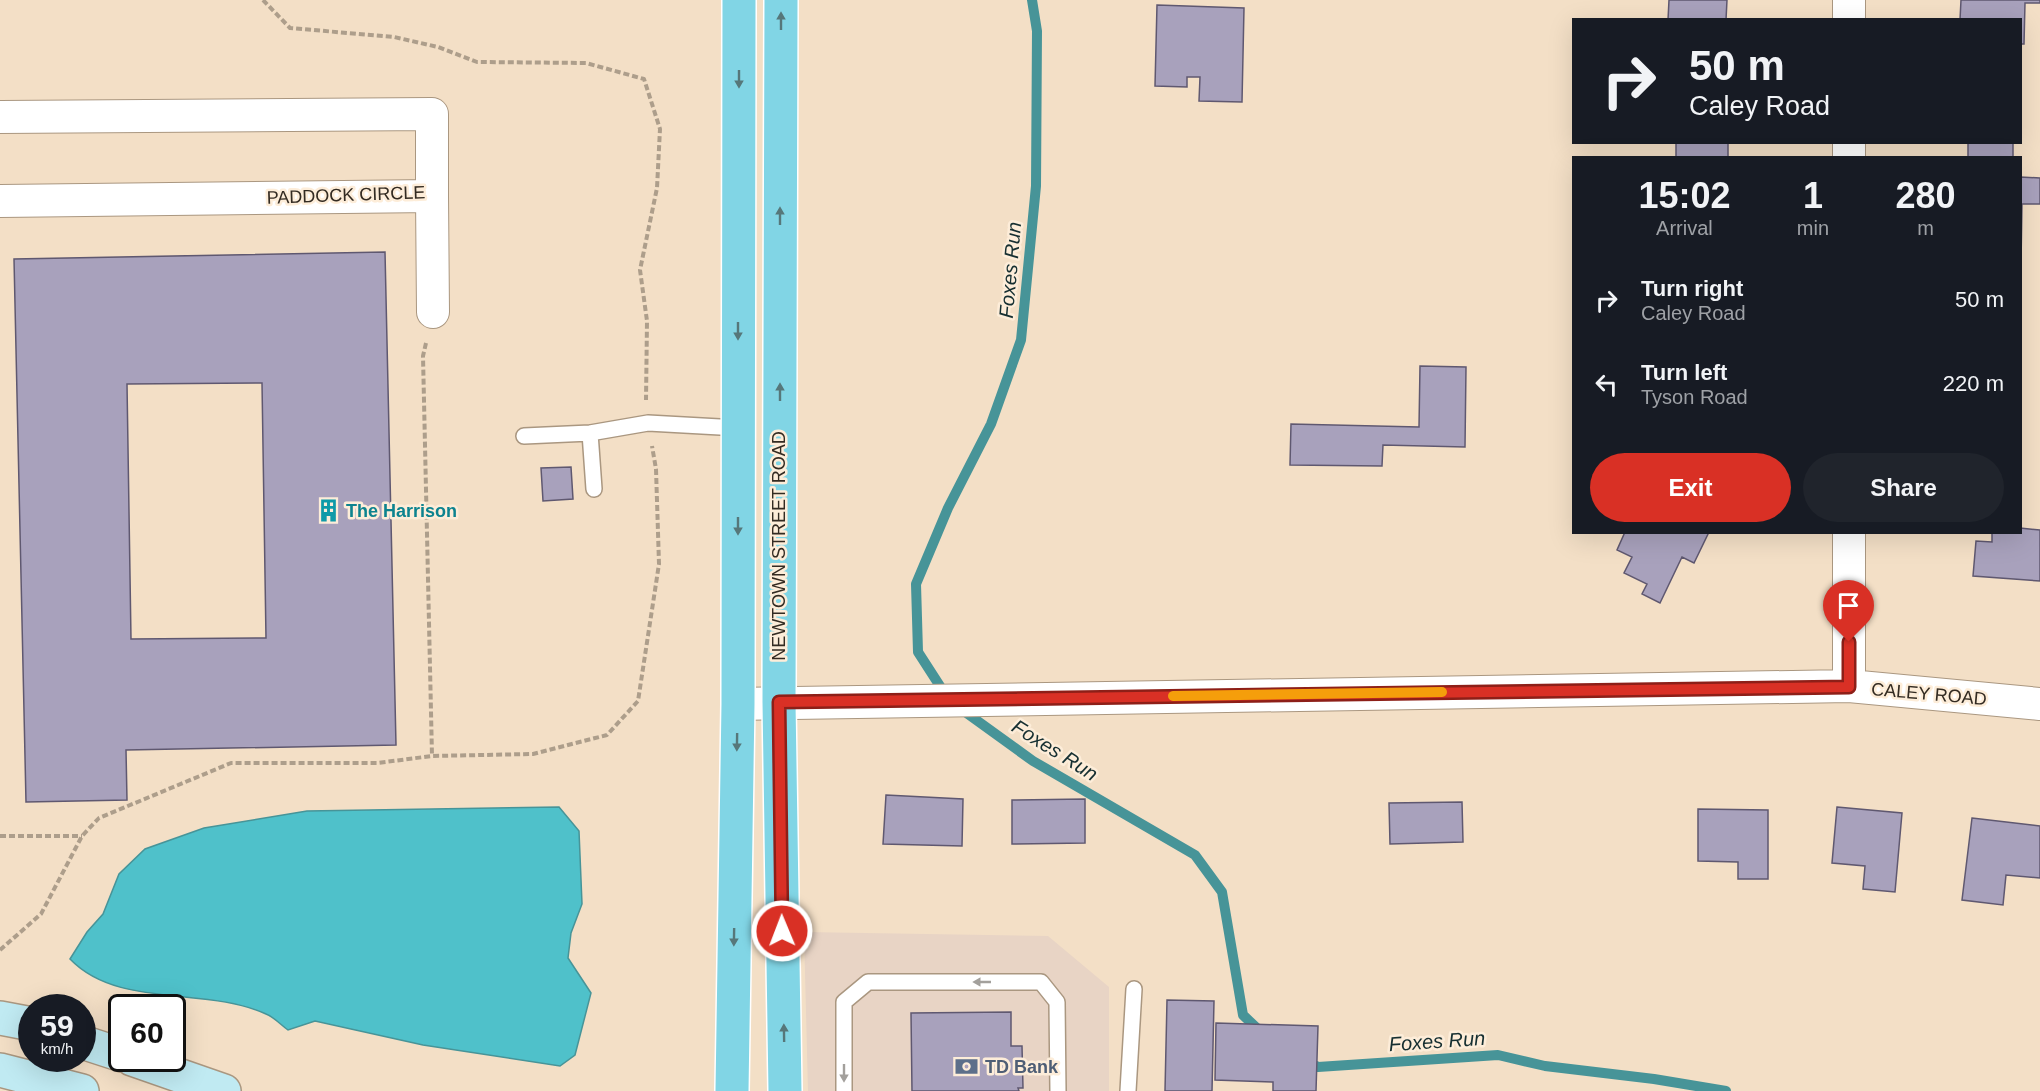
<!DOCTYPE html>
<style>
body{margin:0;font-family:Arial,sans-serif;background:#20242c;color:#f1f3f6;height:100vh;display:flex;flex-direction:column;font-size:22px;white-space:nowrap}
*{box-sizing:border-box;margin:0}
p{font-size:20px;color:#9ea1a6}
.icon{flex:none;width:33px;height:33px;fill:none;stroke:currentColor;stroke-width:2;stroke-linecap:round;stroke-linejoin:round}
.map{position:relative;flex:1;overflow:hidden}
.details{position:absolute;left:1572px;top:156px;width:450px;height:378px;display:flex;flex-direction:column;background:#171b24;border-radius:0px;box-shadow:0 6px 24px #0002}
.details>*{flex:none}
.banner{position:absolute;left:1572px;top:18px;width:450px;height:126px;border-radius:0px;box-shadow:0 6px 24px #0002;background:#171b24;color:#f1f3f6;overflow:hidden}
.speed{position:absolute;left:18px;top:994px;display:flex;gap:12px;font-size:30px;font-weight:700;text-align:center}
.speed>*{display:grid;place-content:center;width:78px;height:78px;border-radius:50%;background:#171b24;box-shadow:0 6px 24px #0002;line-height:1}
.speed small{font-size:15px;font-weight:400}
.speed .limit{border:3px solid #111;border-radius:9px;background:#fff;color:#111}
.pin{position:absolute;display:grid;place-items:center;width:51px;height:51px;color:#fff;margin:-62px -26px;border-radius:50% 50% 50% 0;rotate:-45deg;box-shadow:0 0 6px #0007}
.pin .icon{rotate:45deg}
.me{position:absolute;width:66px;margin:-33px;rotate:359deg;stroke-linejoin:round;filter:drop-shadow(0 0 4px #0008)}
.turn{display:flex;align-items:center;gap:21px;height:126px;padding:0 18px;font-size:27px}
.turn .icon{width:78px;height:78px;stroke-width:2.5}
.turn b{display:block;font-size:42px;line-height:51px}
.eta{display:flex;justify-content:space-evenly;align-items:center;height:102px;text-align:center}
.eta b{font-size:36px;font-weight:800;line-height:42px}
.cta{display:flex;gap:12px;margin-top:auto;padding:12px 18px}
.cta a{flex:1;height:69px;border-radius:36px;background:#d93025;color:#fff;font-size:24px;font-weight:800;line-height:69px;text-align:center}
.cta a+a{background:#20242c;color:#f1f3f6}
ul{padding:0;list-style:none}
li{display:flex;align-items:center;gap:18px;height:84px;padding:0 18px}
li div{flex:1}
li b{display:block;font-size:22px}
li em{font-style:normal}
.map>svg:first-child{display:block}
.commercial{fill:#e8d4c5}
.water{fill:#4fc1ca;stroke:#479498;stroke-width:1.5}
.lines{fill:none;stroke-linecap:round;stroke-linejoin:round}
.stream{stroke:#479498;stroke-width:10}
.building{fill:#a8a1bc;stroke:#5f5870;stroke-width:1.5;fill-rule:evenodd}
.service-casing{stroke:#aa9780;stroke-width:18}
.minor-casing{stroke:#aa9780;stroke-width:34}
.secondary-casing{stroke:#aa9780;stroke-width:36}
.primary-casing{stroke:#fff;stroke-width:36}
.path{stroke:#ad9e8b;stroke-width:4;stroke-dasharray:6 3;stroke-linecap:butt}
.service{stroke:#fff;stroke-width:15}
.minor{stroke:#fff;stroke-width:32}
.secondary{stroke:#c0eaf2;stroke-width:33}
.primary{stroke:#81d5e5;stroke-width:33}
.oneway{fill:#56777a}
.oneway2{fill:#a3a09c}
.route-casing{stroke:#8d1f18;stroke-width:15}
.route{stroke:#d93025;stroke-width:10}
.slow{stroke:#f59e0b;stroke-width:10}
.labels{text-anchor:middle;stroke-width:5;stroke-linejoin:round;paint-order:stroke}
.street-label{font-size:18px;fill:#332b22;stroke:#fdedd9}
.culture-label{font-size:18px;font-weight:bold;fill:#0d838f;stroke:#fdedd9;text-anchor:start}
.service-label{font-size:18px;font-weight:bold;fill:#4e5e75;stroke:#fdedd9;text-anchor:start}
.water-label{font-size:20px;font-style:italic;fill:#162f31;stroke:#fdedd9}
</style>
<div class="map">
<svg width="2040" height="1091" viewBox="0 0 2040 1091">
<rect width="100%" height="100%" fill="#f3dfc6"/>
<path class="commercial" d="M804 932 1048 936 1109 987V1091H808Z"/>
<path class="water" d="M559 807 579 831 582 904 571 933 568 958 591 993 575 1055 560 1066 423 1045 315 1021 288 1030C281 1025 274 1017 266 1014 205 986 118 1009 70 959L87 932 103 914 119 874 145 849 204 828 307 811Z"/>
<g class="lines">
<path class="stream" d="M947 697 918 652 916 584 948 508 991 424 1021 340 1036 186 1037 31 1032 0
M961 709 1033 761 1195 855 1222 892 1243 1015 1262 1033
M1306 1061 1318 1067 1498 1055 1545 1066 1654 1079 1726 1091"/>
</g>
<path class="building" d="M1669 0H1727L1726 20H1668Z
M1961 0H2040V3H2025L2024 44H2020V20H1960Z
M1157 5 1244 8 1242 102 1199 101 1200 77H1187V87L1155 86Z
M1676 142H1728V158H1676Z
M1968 142H2013V158H1968Z
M2020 177 2040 178V204H2022L2021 263Z
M385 252 396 745 126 750 127 800 26 802 14 259ZM262 383 266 638 131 639 127 384Z
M1420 366 1466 367 1465 447 1383 445 1382 466 1290 465 1291 424 1419 427Z
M571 467 573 499 543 501 541 468Z
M2020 528 2040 530V581L1973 576 1976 541 1992 542V532H2020Z
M1625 532H1709L1694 563 1682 557 1660 603 1642 594 1647 584 1624 573 1632 557 1617 550Z
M886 795 963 799 962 846 883 844Z
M1085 799V843L1012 844V800Z
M1462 802 1463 842 1390 844 1389 803Z
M1837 807 1902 813 1895 892 1863 889 1865 866 1832 863Z
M1698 809 1768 810V879H1738V862L1698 861Z
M1972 818 2040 826V878L2006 875 2003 905 1962 900Z
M1167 1000 1214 1001 1212 1091H1165Z
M1011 1012V1046H1022L1023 1088H1018L1019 1091H912L911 1013Z
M1216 1023 1318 1026 1316 1091H1273V1082L1215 1080Z"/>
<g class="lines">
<defs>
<path id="service" d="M590 433 594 489
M524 436 590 433 648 423 738 428
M844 1091V1002L868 982H1041L1057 1002 1058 1091
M1128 1091 1134 989"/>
<path id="minor" d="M1849 20V0
M0 117 432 114V196L0 201
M1849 158V142
M432 196 433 312
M1849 686V532
M738 704 1849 686 2040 704"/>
<path id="secondary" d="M0 1018 32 1024
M82 1042 122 1055
M132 1059 224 1091
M0 1070 82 1091"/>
<path id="primary" d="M781 0 779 702 785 1091
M732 1091 738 704 739 0"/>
</defs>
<use href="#service" class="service-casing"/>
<use href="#minor" class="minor-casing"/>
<use href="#secondary" class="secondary-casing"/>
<use href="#primary" class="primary-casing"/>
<path class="path" d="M263 0 290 28 394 37 438 47 477 62 586 63 644 79 660 129 657 188 640 270 647 321 646 400
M426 343 423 356 432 756
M0 836H82
M0 950 41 914 82 836 99 818 231 763H377L432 756 533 754 607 735 638 701 659 564 656 469 652 446"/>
<use href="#service" class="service"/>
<use href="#minor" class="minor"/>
<use href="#secondary" class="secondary"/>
<use href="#primary" class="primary"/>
</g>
<defs><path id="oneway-solid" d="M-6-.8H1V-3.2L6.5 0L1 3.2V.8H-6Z" transform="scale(1.5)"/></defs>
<g class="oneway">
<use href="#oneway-solid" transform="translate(781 21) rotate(-90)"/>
<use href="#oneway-solid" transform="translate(739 79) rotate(90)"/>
<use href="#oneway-solid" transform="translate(780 216) rotate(-90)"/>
<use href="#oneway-solid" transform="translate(738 331) rotate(90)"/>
<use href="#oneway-solid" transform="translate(780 392) rotate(-90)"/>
<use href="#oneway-solid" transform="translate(738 526) rotate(90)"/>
<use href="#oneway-solid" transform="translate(737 742) rotate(91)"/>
<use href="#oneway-solid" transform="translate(734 937) rotate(91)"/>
<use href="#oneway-solid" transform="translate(784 1033) rotate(-91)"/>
</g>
<g class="oneway2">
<use href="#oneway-solid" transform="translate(982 982) rotate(180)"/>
<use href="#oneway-solid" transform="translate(844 1073) rotate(90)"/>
</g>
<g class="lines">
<defs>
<path id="route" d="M782 931 779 702 1849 687V642"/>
</defs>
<use href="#route" class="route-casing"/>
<use href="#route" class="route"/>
<path class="slow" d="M1173 696 1442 692"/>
</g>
<defs>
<symbol id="building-bare" viewBox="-9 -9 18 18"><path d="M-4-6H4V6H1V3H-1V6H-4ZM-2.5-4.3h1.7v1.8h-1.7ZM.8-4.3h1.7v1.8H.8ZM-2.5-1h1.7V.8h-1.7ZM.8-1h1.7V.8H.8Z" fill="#0f9aa8" stroke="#fdedd9" stroke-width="2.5" paint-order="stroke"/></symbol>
<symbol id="bank-bare" viewBox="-9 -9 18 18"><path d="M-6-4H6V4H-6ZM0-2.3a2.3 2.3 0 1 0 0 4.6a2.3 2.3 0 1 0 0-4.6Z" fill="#5c6f8a" stroke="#fdedd9" stroke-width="2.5" paint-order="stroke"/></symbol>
</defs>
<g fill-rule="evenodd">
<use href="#building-bare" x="312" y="494" width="33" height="33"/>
<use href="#bank-bare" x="950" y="1050" width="33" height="33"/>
</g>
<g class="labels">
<g class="street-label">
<text transform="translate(346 195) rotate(-2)" y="6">PADDOCK CIRCLE</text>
<text transform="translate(779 546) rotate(-90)" y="6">NEWTOWN STREET ROAD</text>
<text transform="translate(1929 694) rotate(5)" y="6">CALEY ROAD</text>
</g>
<g class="culture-label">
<text x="346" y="517">The Harrison</text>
</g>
<g class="service-label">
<text x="985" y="1073">TD Bank</text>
</g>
<g class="water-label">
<text transform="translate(1010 270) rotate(-85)" y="7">Foxes Run</text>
<text transform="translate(1055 750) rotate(32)" y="7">Foxes Run</text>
<text transform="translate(1437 1041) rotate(-4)" y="7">Foxes Run</text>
</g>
</g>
</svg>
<div class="speed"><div>59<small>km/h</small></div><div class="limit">60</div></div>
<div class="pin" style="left:1849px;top:642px;background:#d93025"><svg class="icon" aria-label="arrive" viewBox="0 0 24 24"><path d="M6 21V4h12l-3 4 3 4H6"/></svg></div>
<svg class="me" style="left:782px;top:931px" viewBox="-20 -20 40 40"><circle r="17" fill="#d93025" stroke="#fff" stroke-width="3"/><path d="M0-11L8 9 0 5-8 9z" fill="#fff"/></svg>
<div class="banner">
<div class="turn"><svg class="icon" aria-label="right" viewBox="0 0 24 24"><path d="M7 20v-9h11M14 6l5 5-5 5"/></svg><div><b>50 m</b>Caley Road</div></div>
</div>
<section class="details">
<div class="eta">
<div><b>15:02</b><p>Arrival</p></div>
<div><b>1</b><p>min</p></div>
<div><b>280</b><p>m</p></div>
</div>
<ul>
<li><svg class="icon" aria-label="right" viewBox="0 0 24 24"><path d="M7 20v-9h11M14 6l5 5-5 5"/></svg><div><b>Turn right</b><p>Caley Road</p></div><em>50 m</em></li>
<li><svg class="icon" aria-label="left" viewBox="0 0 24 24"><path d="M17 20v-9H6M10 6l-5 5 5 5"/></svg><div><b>Turn left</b><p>Tyson Road</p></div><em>220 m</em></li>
</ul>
<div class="cta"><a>Exit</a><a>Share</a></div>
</section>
</div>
